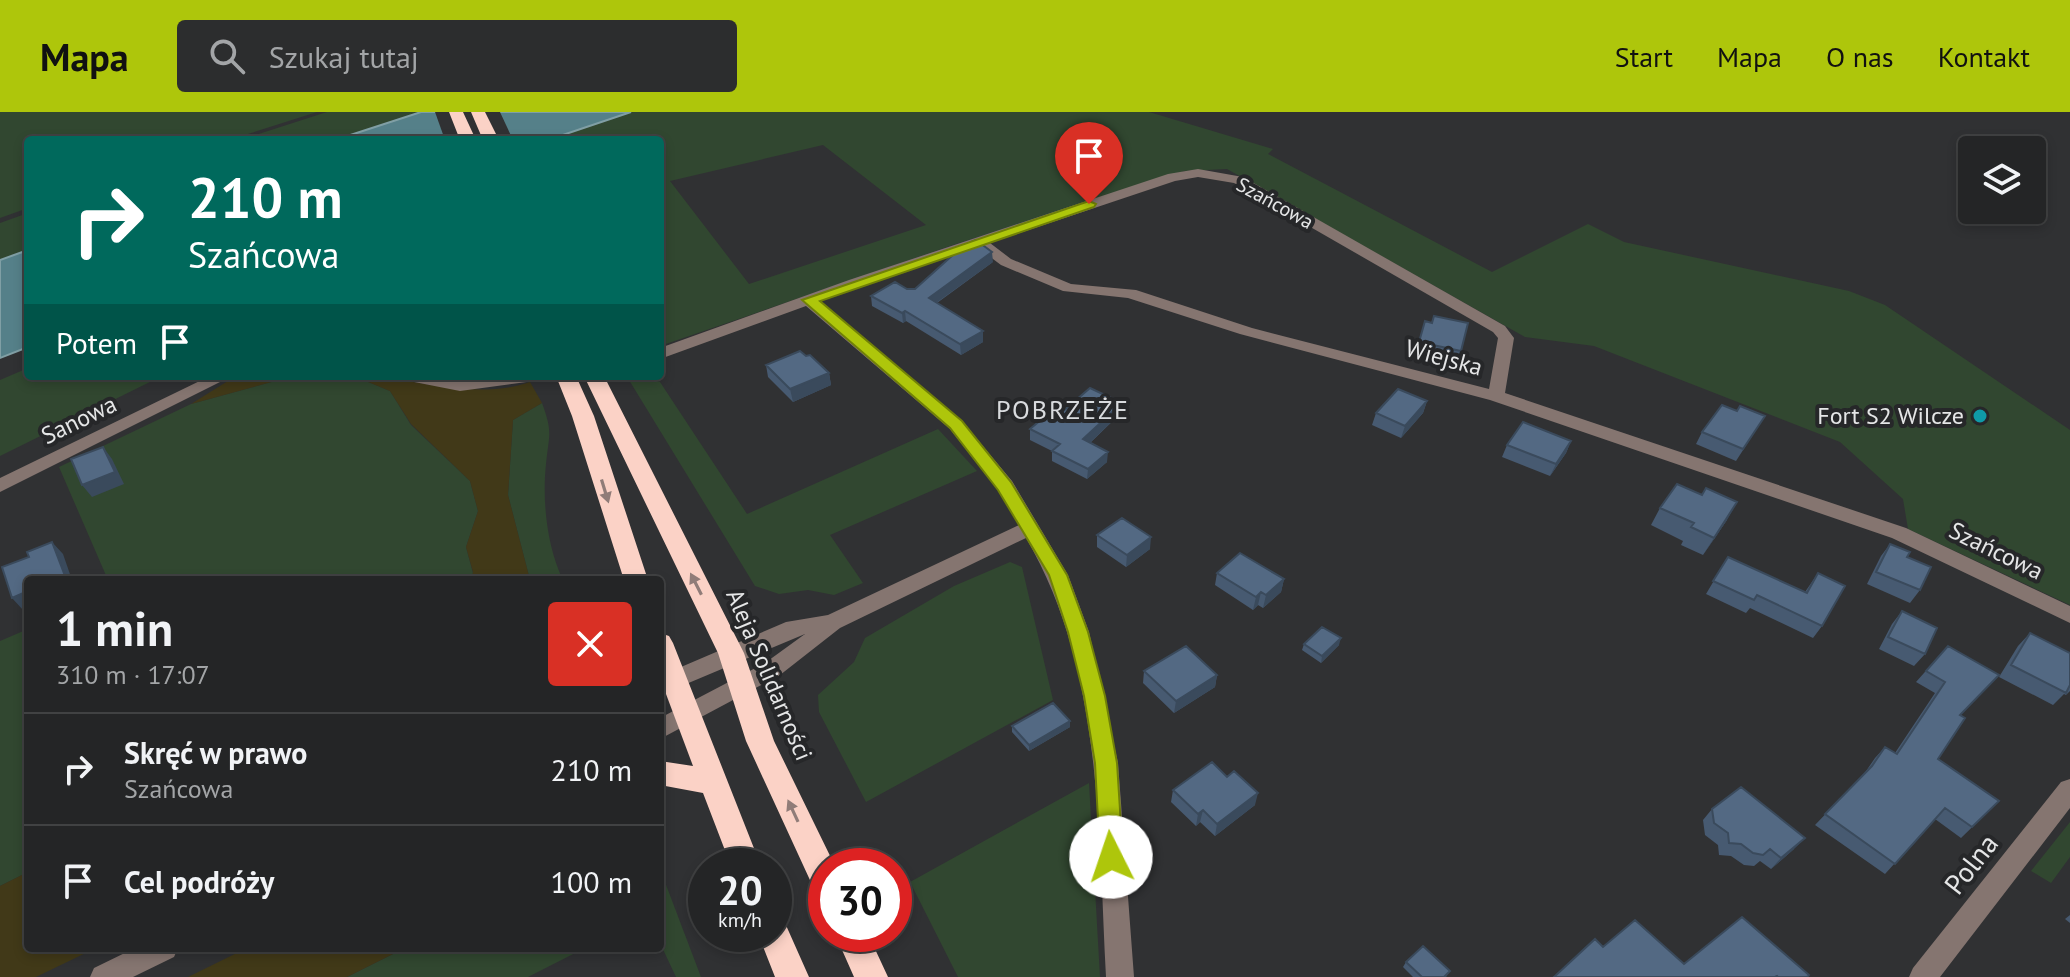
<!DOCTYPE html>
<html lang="pl">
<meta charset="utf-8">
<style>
body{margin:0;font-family:"PT Sans",sans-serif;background:#2c2d2e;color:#f1f3f6;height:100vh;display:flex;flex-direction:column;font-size:30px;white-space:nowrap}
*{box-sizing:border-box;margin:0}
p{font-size:26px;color:#a3a5a7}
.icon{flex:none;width:44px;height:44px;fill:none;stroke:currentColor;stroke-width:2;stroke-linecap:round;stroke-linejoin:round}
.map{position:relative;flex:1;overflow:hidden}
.sheet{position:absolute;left:24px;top:464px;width:640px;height:376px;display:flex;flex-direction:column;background:#242526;border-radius:8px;box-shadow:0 4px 12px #0003,0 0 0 2px #414243}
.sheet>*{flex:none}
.hud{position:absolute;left:24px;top:24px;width:640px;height:244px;border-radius:8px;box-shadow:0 4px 12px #0003,0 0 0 2px #414243;background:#00695c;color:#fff;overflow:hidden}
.controls{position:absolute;left:1958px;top:24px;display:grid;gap:16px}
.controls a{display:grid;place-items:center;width:88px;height:88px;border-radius:8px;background:#242526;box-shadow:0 4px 12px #0003,0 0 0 2px #414243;font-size:40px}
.speed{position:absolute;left:688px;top:736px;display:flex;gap:16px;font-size:40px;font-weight:700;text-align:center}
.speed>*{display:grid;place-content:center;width:104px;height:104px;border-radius:50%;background:#242526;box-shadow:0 4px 12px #0003,0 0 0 2px #414243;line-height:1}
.speed small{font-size:20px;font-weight:400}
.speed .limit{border:12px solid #d22;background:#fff;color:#111}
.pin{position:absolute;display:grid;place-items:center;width:68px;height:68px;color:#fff;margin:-82px -34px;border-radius:50% 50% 50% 0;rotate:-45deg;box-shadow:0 0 8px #0007}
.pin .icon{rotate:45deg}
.me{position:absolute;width:88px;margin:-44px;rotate:356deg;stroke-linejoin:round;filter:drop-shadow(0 0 6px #0008)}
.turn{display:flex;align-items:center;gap:28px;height:168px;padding:0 32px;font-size:36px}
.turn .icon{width:104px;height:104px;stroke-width:2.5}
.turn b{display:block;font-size:56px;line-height:68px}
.then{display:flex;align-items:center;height:76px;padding:0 32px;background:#0003;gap:16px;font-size:30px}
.round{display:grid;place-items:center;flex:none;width:84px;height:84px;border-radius:8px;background:#2c2d2e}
.headline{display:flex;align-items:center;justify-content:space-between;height:136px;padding:0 32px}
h1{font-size:48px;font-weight:600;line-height:60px}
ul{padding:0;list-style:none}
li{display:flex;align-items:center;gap:24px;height:112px;padding:0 32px;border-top:2px solid #414243}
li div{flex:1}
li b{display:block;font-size:30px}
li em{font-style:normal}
header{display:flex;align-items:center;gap:48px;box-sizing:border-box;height:112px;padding:0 40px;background:#aec60b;color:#111}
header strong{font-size:38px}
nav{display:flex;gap:44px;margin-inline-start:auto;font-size:28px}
.search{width:560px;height:72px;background:#2c2d2e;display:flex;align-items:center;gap:20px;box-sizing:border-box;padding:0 28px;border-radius:8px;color:#a3a5a7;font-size:30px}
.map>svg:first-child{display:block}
.green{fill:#314730;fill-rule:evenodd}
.sand{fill:#413918}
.water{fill:#558089;stroke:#809fa5;stroke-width:2}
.pier{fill:#303133}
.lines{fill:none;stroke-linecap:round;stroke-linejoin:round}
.minor{fill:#857570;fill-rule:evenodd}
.highway{fill:#fbd2c6;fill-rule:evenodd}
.wall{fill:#475a71}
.shaded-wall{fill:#3a4a5c}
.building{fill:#536983;stroke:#3a4a5c;stroke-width:2}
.oneway{fill:#907c78}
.route{fill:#aec60b;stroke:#718107;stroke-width:2}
.culture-dot{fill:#0f9aa8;stroke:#262729;stroke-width:3}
.labels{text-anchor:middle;stroke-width:8;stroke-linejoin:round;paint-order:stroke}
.far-street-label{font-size:20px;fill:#e5e6e7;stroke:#262729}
.street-label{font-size:24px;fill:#e5e6e7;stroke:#262729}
.poi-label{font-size:24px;fill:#e5e6e7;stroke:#262729;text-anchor:end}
.neighbourhood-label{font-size:26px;letter-spacing:2px;fill:#d9dbde;stroke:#262729}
.near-street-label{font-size:28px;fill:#e5e6e7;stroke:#262729}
</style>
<header>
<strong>Mapa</strong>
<div class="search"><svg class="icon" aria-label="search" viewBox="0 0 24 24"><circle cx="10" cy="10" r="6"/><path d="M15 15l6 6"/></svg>Szukaj tutaj</div>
<nav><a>Start</a><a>Mapa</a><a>O nas</a><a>Kontakt</a></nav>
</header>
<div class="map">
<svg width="2070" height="865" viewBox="0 0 2070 865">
<rect width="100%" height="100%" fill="#303133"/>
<path class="green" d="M0 0H317L229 28H28V96L0 106Z
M327 0H421L335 28H240Z
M631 0H1149L1273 37 1268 42 1492 160 1588 112 1624 130 1849 179 1885 193 2070 318V493L1908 417 1903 387 1840 330 1594 234 1525 225 1227 57 1185 59 953 133 660 234V28H563L558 25ZM823 33 926 113 749 172 670 69Z
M28 101V138L0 148V111Z
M28 256V264H162L0 344V268Z
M293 264H354L390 279 411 313 470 369 478 399 466 435 473 461 471 468H108L59 355 191 292Z
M646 265 660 270 747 402 938 317 977 359 830 423 863 471 834 483 808 478 779 482 755 474 629 268Z
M542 291C553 321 549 322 546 352 542 389 547 435 563 468H530L508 383 513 308Z
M1010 450 1022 455 1053 588 866 690 819 600 818 583 854 550 865 526 954 474Z
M28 517V760L0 774V529Z
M1089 671 1100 865H958L910 770Z
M2070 710V745L2051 771 2031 759Z
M660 757 701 865H676L660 831Z
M405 836H585L528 865H347Z"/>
<path class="sand" d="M236 264H293L191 292Z
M354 264C413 264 471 290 530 270L542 291 513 308 508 383 530 468H471L473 460 466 435 478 399 470 369 411 312 390 279Z
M28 760V836H96L36 865H0V774Z
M247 836H405L347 865H188Z"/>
<path class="water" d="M421 0H631L548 28H335Z
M28 138V235L0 246V148Z"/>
<path class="pier" d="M435 0H500L513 28H445Z"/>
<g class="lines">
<path class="minor" d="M1198 57 1243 65 1505 214 1514 226 1505 281 1906 416 2070 494V511L1892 426 1490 288 1240 222 1128 186 1063 179 1001 153 977 135 820 189 962 309 1012 369 1068 463 1089 520 1118 651 1134 865H1106C1098 718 1103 557 1026 426L840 516 780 563 660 627V606L765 551 805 522 660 583V564L786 510 828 503 1019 413 998 378 950 317 806 194 660 247V236L849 168 1168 62ZM1198 65 1234 71 1493 220 1498 226 1489 277 1252 216 1136 178 1071 172 1011 147 990 131 1175 69Z
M210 264H232L0 380V366Z
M401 264H436L460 269 496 264H543L534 269 460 279 404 268Z
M2070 667V696L1940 865H1909L1913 856 2061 670Z
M135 836H178L174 845 133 865H90L94 856Z"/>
<path class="highway" d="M449 0H463L476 28H460Z
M471 0H485L499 28H483Z
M556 264H576L594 304 648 468H624L572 304Z
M584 264H604L744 541 774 629 835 754H826V783L815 779 746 629 718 541Z
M660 521 669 524 673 531 761 754H731L703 681 660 673V649L693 654 660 566Z
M774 807 785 811 809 865H775L758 822H774Z
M835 822H868L888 865H854Z"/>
</g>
<path class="wall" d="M993 150 937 191 983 230 961 243 906 209 903 211 872 194 871 184 907 177H915Z
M1425 209 1432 211H1468L1457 251 1415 242Z
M766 253 829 261 831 273 793 290 768 265Z
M1427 289 1423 301 1401 326 1372 313 1376 301Z
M1737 299 1765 304 1736 349 1696 332 1702 320Z
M1061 301H1121L1090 331 1107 350 1087 367 1052 349V339L1030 328V317Z
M1571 329 1566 341 1550 364 1502 345 1507 333Z
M1660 396 1727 408 1703 443 1681 433 1683 429 1651 413Z
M1097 423 1150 437 1126 455 1097 435Z
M1890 432 1920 478 1910 491 1867 472 1881 444Z
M1728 445 1805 480 1818 461 1822 514 1813 526 1750 496 1746 501 1706 482Z
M1217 461 1284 467 1281 480 1263 496 1258 493 1253 498 1215 473Z
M1902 499 1925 542 1914 554 1879 537 1892 512Z
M2030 521 2070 541V579L2066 583 2064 582 2053 593 1999 565 2018 534Z
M1304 532 1339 533 1321 551 1302 538Z
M1948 534 1960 603 1938 647 1999 689 1961 726 1935 707 1885 762 1815 713 1864 662 1875 646 1885 635 1895 641 1935 581 1916 570Z
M1144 559 1217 563 1215 575 1174 601 1143 571Z
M1070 609V615L1029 639 1012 620V614Z
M1173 678 1255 693 1215 724 1200 710 1196 714 1171 690Z
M1712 697 1794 737 1771 757 1760 749 1754 754 1744 753 1731 744 1719 743 1718 733 1705 723 1703 708Z
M2070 803V811L2065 807Z
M1406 850 1450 859 1446 865H1413L1403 855Z"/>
<path class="shaded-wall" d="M992 140 993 150 929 196V186Z
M905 199 906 209 903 211 902 201Z
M983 219V230L961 243 960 232Z
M829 261 831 273 793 290 790 277Z
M1427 289 1423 301 1401 326 1405 314Z
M1122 291 1121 301 1082 338 1083 327Z
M1571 329 1566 341 1550 364 1556 352Z
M103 335 112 347 124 372 92 385 82 373Z
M1108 340 1107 350 1087 367 1088 357Z
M1737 390 1727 408 1703 443 1714 426Z
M1151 425 1150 437 1126 455 1127 443Z
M52 430 63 442 72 468H55Z
M1284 467 1281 480 1263 496 1266 483Z
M28 479V496L23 498 12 486Z
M1261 480 1258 493 1253 498 1256 485Z
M1341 526 1339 533 1321 551 1322 544Z
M1217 563 1215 575 1174 601 1176 589Z
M1070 609V615L1029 639V633Z
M1258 681 1255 693 1215 724 1217 712Z
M1203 698 1200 710 1196 714 1198 702Z
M1805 726 1794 737 1771 757 1781 746Z"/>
<path class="building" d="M976 128 992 140 929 186 983 219 960 232 905 199 902 201 871 184 895 170 907 177H915L964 133Z
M1434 204 1468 211 1461 239 1419 230 1425 209 1432 211Z
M800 239 806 244 810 243 829 261 790 277 766 253Z
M1090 276 1122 291 1083 327 1108 340 1088 357 1052 339 1060 332 1030 317 1054 297 1061 301Z
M1398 277 1427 289 1405 314 1376 301Z
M1722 293 1737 299 1740 294 1765 304 1743 337 1702 320Z
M1523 310 1571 329 1556 352 1507 333Z
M103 335 115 360 82 373 71 347Z
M1677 372 1702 383 1706 376 1737 390 1714 426 1691 415 1694 411 1660 396Z
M1122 406 1151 425 1127 443 1097 423Z
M52 430 65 464 55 468H28V479L12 486 2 455 29 445 27 440Z
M1890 432 1910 440 1907 445 1931 455 1920 478 1876 460Z
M1240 441 1284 467 1266 483 1261 480 1256 485 1217 461Z
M1728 445 1807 481 1818 461 1845 474 1822 514 1757 483 1754 488 1713 469Z
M1902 499 1937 516 1925 542 1888 525Z
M1322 515 1341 526 1322 544 1304 532Z
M2030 521 2070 541V573L2066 581 2011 553Z
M1186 534 1217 563 1176 589 1144 559Z
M1948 534 1999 563 1960 603 1965 606 1938 647 1999 689 1972 715 1945 696 1895 752 1825 702 1872 654 1885 635 1897 642 1945 570 1926 559Z
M1053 591 1070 609 1029 633 1012 614Z
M1212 650 1227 665 1234 659 1258 681 1217 712 1203 698 1198 702 1173 678Z
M1741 675 1805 726 1781 746 1770 737 1763 743 1753 741 1741 732 1729 731 1728 721 1714 711 1712 697Z
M1742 805 1809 863 1807 865H1778L1777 864 1775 865H1554L1595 827 1603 835 1635 808 1684 852Z
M1423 834 1450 859 1444 865H1422L1406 850Z"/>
<defs><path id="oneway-solid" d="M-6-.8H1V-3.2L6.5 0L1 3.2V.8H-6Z" transform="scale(2)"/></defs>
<g class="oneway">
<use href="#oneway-solid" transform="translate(605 379) rotate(73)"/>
<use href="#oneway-solid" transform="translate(696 472) rotate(-117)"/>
<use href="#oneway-solid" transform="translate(793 699) rotate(-115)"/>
</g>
<path class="route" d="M1089 89 1096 92 1094 95 820 189 962 309 1011 370 1067 463 1088 520 1105 584 1117 651 1123 745 1120 752 1111 755 1103 752 1100 745 1095 651 1084 584 1068 520 1049 463 998 378 950 316 802 188Z"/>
<circle class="culture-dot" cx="1980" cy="304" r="8"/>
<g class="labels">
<g class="far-street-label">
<text transform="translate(1275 91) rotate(29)" y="7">Szańcowa</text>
</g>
<g class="street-label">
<text transform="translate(1444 246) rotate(15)" y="8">Wiejska</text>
<text transform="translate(79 308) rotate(-26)" y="8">Sanowa</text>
<text transform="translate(1996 439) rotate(26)" y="8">Szańcowa</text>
<text transform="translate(769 563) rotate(67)" y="8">Aleja Solidarności</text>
</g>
<g class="poi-label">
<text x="1964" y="312">Fort S2 Wilcze</text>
</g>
<g class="neighbourhood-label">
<text x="1063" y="307">POBRZEŻE</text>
</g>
<g class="near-street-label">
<text transform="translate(1971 752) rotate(-52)" y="10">Polna</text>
</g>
</g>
</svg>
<div class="controls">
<a><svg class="icon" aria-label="layers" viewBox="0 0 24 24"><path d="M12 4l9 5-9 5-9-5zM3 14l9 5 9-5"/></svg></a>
</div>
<div class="speed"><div>20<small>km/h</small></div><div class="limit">30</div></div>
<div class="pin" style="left:1089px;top:92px;background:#d93025"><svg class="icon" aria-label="arrive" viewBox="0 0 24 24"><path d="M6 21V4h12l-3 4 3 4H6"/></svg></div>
<svg class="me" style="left:1111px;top:745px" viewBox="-20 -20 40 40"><circle r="19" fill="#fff"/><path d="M0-13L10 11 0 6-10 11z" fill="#aec60b"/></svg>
<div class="hud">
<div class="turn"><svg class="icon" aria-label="right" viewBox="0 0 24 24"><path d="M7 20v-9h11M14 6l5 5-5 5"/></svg><div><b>210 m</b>Szańcowa</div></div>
<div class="then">Potem<svg class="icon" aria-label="arrive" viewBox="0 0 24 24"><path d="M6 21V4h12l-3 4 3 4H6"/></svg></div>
</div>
<section class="sheet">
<div class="headline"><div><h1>1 min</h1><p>310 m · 17:07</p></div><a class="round" style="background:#d93025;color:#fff"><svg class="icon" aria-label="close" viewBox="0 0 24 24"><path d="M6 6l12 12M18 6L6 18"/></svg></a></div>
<ul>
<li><svg class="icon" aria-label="right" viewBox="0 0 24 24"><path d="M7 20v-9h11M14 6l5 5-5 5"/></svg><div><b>Skręć w prawo</b><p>Szańcowa</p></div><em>210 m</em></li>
<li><svg class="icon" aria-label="arrive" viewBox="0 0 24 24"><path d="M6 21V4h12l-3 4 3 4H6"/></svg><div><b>Cel podróży</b></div><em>100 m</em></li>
</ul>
</section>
</div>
